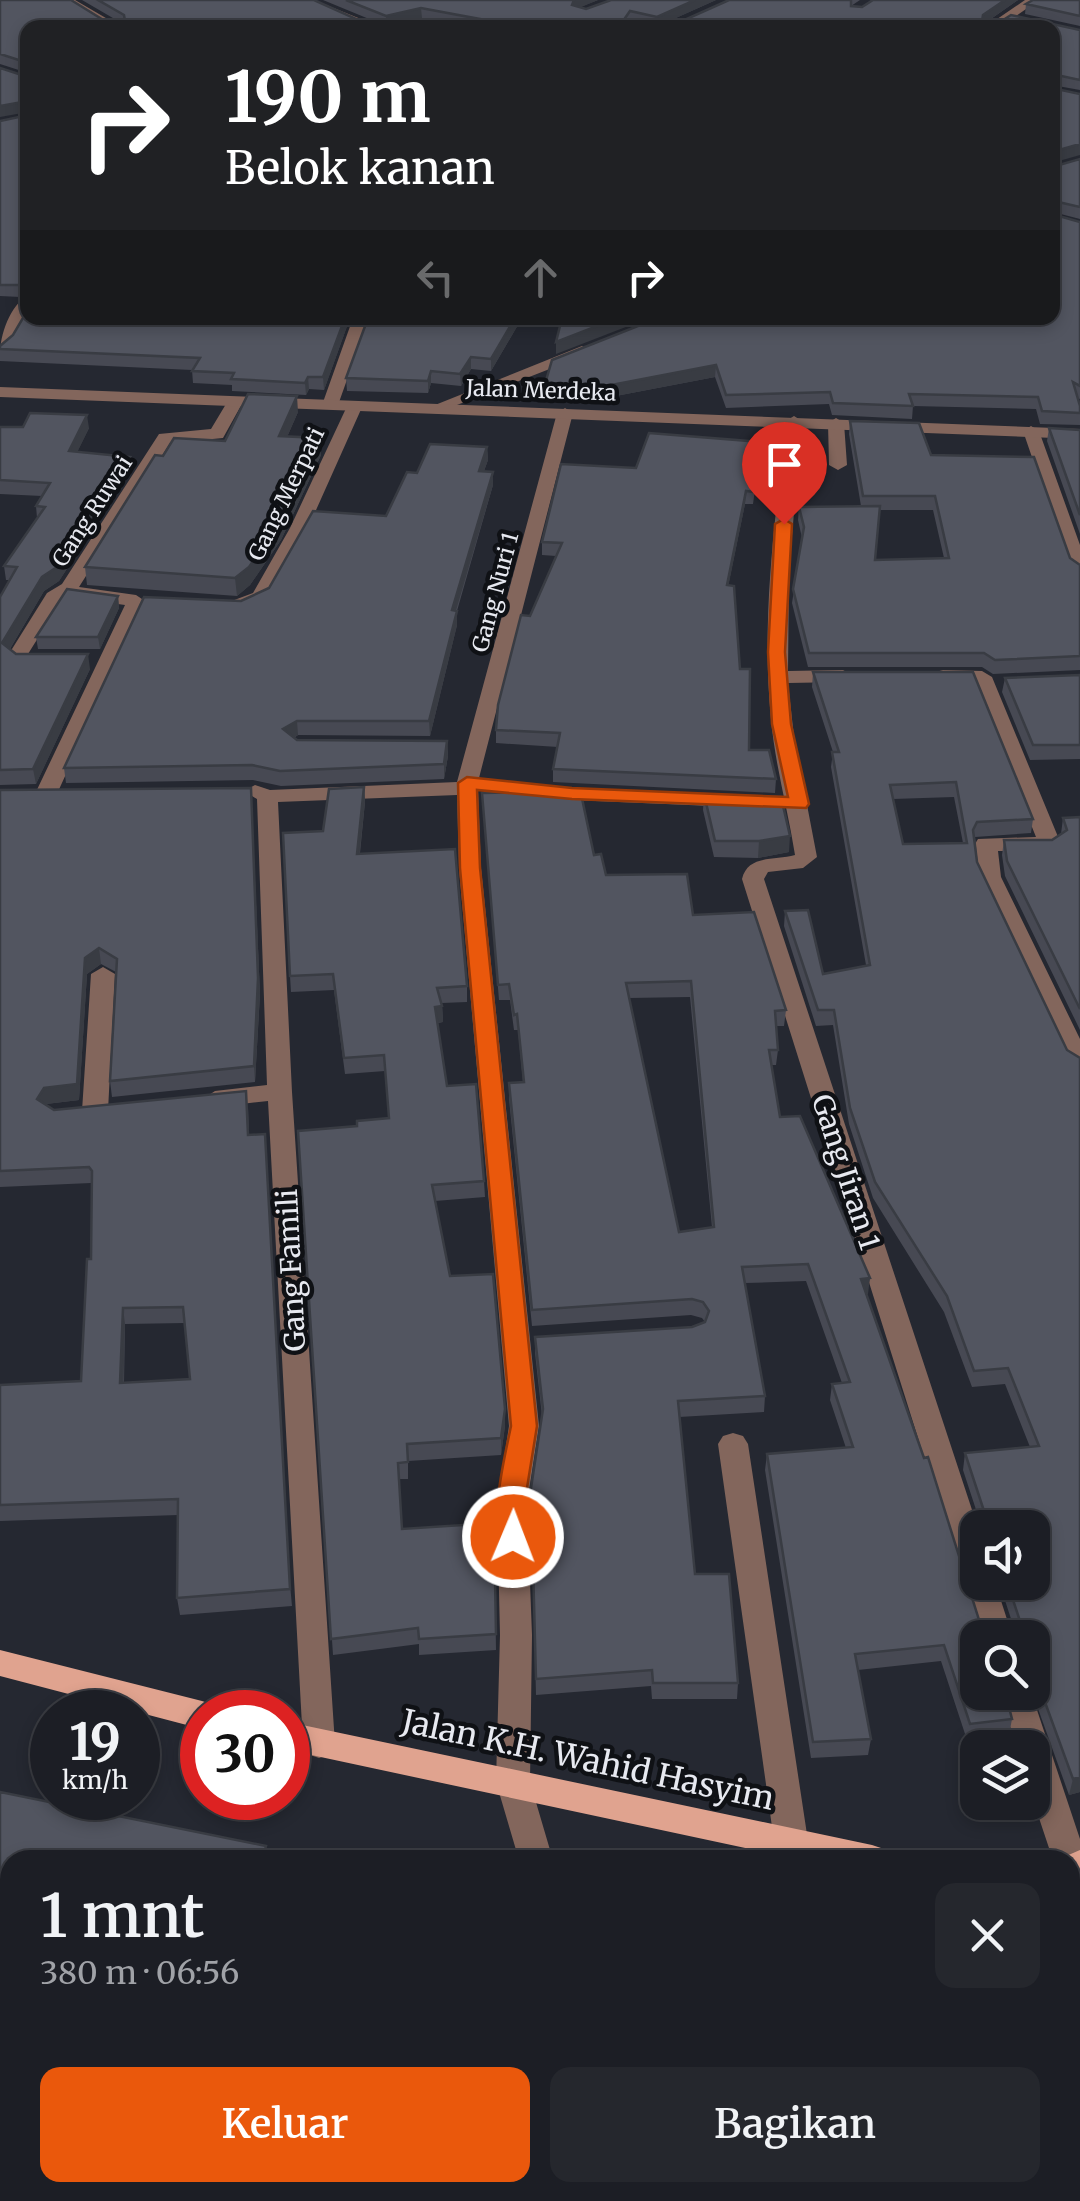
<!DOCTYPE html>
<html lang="id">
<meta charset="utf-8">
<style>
body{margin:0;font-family:Merriweather,serif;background:#25272d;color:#f1f3f6;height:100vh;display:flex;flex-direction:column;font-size:38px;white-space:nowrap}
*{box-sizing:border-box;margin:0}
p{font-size:32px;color:#a0a2a7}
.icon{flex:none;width:55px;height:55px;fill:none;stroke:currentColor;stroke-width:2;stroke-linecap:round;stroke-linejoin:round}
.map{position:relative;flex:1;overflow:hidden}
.panel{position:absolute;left:0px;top:1850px;width:1080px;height:352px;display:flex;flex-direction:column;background:#1c1e25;border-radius:30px 30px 0 0;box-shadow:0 5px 15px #0003,0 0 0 2px #3a3c42}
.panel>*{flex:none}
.banner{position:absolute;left:20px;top:20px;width:1040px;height:305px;border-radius:20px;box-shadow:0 5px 15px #0003,0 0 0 2px #3a3c42;background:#202124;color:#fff;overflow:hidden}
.tools{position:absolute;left:960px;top:1510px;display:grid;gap:20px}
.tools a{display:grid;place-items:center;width:90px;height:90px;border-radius:20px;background:#1c1e25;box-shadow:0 5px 15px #0003,0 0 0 2px #3a3c42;font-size:50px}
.speed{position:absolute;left:30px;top:1690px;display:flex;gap:20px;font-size:50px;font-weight:700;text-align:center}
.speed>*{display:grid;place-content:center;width:130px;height:130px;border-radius:50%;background:#1c1e25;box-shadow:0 5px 15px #0003,0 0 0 2px #3a3c42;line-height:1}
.speed small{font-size:25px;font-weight:400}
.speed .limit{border:15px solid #d22;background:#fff;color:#111}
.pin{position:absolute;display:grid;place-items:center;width:85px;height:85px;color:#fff;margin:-102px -42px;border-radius:50% 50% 50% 0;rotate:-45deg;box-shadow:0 0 10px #0007}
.pin .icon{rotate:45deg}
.me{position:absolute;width:110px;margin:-55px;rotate:1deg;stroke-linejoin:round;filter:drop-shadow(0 0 8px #0008)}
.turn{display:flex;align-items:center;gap:35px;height:210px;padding:0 40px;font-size:45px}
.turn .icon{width:130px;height:130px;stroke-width:2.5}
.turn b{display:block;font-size:70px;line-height:85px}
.lanes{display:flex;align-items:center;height:95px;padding:0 40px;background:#0003;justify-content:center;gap:50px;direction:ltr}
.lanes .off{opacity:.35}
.round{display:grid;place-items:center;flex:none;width:105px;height:105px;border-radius:20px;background:#25272d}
.summary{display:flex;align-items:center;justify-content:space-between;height:170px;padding:0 40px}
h1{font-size:60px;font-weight:600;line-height:75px}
.cta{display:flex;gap:20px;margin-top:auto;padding:20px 40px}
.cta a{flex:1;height:115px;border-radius:20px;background:#ea580c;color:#fff;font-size:40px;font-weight:600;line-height:115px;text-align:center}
.cta a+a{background:#25272d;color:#f1f3f6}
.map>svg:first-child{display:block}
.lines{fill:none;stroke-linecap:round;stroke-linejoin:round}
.minor{fill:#83665c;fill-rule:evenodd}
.tertiary{fill:#83665c;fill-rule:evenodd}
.primary{fill:#e0a38f;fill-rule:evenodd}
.wall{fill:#474953;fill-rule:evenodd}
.shaded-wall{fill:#393c43}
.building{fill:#525560;stroke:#393c43;stroke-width:2.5;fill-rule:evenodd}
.route{fill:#ea580c;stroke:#983908;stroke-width:2.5}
.labels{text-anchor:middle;stroke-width:9;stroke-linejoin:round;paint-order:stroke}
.far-street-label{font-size:22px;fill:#e7e9f0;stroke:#0f1115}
.street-label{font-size:28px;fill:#e7e9f0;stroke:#0f1115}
.near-street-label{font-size:32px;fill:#e7e9f0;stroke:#0f1115}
</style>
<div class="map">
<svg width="1080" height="2201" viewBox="0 0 1080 2201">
<rect width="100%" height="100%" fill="#252831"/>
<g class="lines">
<path class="minor" d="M61 0H75L123 28H108Z
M298 0H314L383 28H365Z
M1025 0H1039L999 28H984Z
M28 295C28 315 19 345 0 355 0 334 10 306 28 295Z
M353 318H369L338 405 324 408 322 405Z
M582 346 590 351 588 354 439 412 425 409Z
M229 399 243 402 223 438 170 443 79 587 136 595 145 601 56 796 45 802 37 801 34 796 125 605 68 597 61 601 28 654H50V662L22 667 7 657 47 593 62 584 159 434 211 429Z
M349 402 363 405 308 528 269 596 257 608 229 610V602L253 593 290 528Z
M565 408 573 413 479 778 572 788 735 795 746 801 735 807 572 800 478 790 481 868 539 1426 527 1504 532 1635 530 1782 553 1860H519L496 1782 500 1635 497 1504 509 1426 459 868 457 795 278 802 292 1092 335 1744 331 1754 319 1758 307 1754 303 1744 268 1101 215 1107 203 1099 215 1091 267 1085 257 799 244 791 255 785 270 790 457 782 557 413Z
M794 416 802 421 789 570 788 671 843 670 853 676 843 682 788 683 794 737 817 857 803 868 768 872 764 879 978 1528V1582H995L1013 1638H981L742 879C748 854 775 861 795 855 788 810 775 765 771 719 761 620 775 520 786 421Z
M836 418 844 423 847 465 838 470 829 465 828 423Z
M1031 426 1039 431 1080 545V577L1071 571 1023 431Z
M943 670 982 671 992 677 1061 844 1050 851H998L1001 877 1080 1039V1072L1068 1064 979 877 975 844 978 839 1036 837 974 683 936 680V672Z
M103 967 115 974 108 1111 95 1119 82 1111 91 974Z
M733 1433 743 1436 748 1444 808 1841 803 1852 791 1856 779 1852 774 1841 718 1444 723 1436Z
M999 1692H1031L1080 1839V1879L1070 1882V1860H1053L1032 1797V1748H1017Z
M1070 1965 1080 1969V2015L1070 2011Z
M642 2192H681L684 2201H646Z"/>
<path class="tertiary" d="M0 387 1080 429V439L0 397Z"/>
<path class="primary" d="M0 1650 202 1701 214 1705 217 1712H202V1729L0 1676Z
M288 1722 872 1845 884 1849 889 1860H801L288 1750Z
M1080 1850V1880L1070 1883V1860H1057Z"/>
</g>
<path class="wall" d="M0 0 105 21H118L82 0H314L363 22V28H28V73L0 64Z
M323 0H598L580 7 586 9 716 0 669 21 680 22 729 0H860L851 6 862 7 1018 0 988 21 1080 30V90L1052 85V28H473L422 18 386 26Z
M1080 0V26L1025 14 1026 4Z
M0 121 20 297 0 296Z
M1080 159V219L1053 212 1052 167Z
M1080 222V399L1077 398 1080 406V425L1040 424 1036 409 913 406 912 419 832 415 829 404 726 408 715 377 600 399 545 397V384Z
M23 318H350L324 390 309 389 306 395 232 391V385L193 383 192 370 0 361V346L13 335Z
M368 318H522L491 371 471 369 461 386 431 383 428 393 347 391 346 378Z
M298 412 287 437 321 455 281 540 250 585 237 596 87 585 85 567 163 456 225 441Z
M850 421 931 455 1080 565V670L993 674 982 667H808L792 603 802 538 798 520 799 507 861 506 849 434ZM880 510H933L944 558 875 560Z
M0 427 89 428 77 452 131 470 59 581 44 591 10 649 16 654 90 669 36 784 0 785V597L10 580H6L4 566 37 518 36 506 42 496 0 494Z
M1049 428 1080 430V534L1047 441Z
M487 447 488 460 484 471 493 485 457 611V625L430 736 298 735 294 738 297 740 447 741 448 756 444 779 281 786 253 780 66 783 64 768 241 601 269 588 386 516 417 473Z
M760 454 753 504H745L728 586 749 750 776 779 775 793 553 782V769L558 747 496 743V730L530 616 556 556 542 555V542L636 468Z
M118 596 119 608 100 649H38L36 637Z
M813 672 1033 819 1031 833 975 837 1080 1792 1069 1795 1032 1692V1638H978L1012 1719 1009 1735 967 1740 941 1661 858 1670 871 1739 868 1755 811 1758 765 1470 767 1454 846 1448 830 1400 832 1384 842 1383 806 1281 745 1283 765 1396 764 1412 679 1417 695 1574 738 1683 737 1699H652L651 1686 536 1695 531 1488 542 1416 535 1353V1337L692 1327 705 1322 702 1318 691 1315 532 1326 509 1099V1083L523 1082 518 1030H514L510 1000H499L482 793 594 855 606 875 693 915 786 1010 784 1026H776L778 1050 776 1065H771L780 1117 870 1278 866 1294 980 1623 1013 1625 999 1582H1032V1528H982L963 1470 965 1453 1030 1447 1005 1384 972 1387 944 1312 873 1198 849 1124 833 1025 816 1026 784 926 785 911 823 974 866 965 831 767 833 752 812 687ZM954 797 963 843 903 844 893 799ZM690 997 712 1227 679 1232 629 998Z
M1080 675V759L1030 760 1002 692 1005 678Z
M364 787 365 802 360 853 467 986V1002L442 1003 443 1022 438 1023 447 1086 484 1181 485 1197 435 1201 450 1276 505 1426 501 1455 408 1461V1479H399L402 1529 494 1523 496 1650 419 1655V1644L333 1655 298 1131 357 1126 389 1118 385 1071 345 1074 334 990 291 992 290 976 323 831Z
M251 788 260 994 255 1082 112 1097 110 1081 116 972 101 964 87 974 79 1100 46 1104 54 1110 248 1107 249 1135 292 1606 180 1615 177 1598 178 1515 0 1521V1385L81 1381 91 1259V1183L0 1187V790ZM185 1323 190 1379 124 1383 125 1324Z
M704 794 789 852 758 858 714 857 703 810Z
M1080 817V1030L1005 876 1002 855 1004 840H1052L1061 834 1063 818Z
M1080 1936V1967L1072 1962 1080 2201H689L685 2192H1070V1940Z
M414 2192H529L533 2201H416Z"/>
<path class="shaded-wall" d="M574 0H598L574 10 572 5Z
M695 0H716L656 27 657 17Z
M1005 0H1018L982 25 983 15Z
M421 8 422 18 386 26V16Z
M523 21V28H512V25Z
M363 22V28H337Z
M28 101V112L0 117V106Z
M1080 144V155L1052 163V152Z
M27 280 28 292 20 297 18 285Z
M345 318H350L324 390 323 377Z
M515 318H522L491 371V359Z
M618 318H649L556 354V342Z
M471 357V369L461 386 460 374Z
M716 365 715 377 600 399 601 387Z
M431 371V383L428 393V381Z
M308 377 309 389 306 395 305 383Z
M297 396 298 412 280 453 279 436Z
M87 415 89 428 71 465 69 451Z
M320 438 321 455 281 540 250 585 237 596 235 578Z
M487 447 488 460 479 484V471Z
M130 457 131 470 59 581 44 591 5 657 2 643 42 577Z
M493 472V485L452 624V610Z
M746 491 745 504 726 598 727 585Z
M118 596 119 608 100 649 98 637Z
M457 611V625L430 736 429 721Z
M88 654 90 669 36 784 33 769Z
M297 721 298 735 284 744 283 729Z
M447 741 448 756 444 779V764Z
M364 787 365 802 358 869 357 854Z
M251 788 260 994 255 1082 254 1066Z
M790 836 789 852 758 858 759 841Z
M99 948 101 964 87 974 79 1100 46 1104 37 1099 85 958Z
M442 1006 443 1022 436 1023 435 1007Z
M870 1278 868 1294 859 1295 861 1279Z
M123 1308 125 1324 123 1400 120 1383Z
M505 1409V1426L501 1455V1438Z
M1080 1777V1792L1069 1795 1073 1779Z
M266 1846 268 1860H262Z
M110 2192H116V2201H111Z
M458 2192H475V2201H427Z"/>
<path class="building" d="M0 0H71L105 21H125L124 15 98 0H314L363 22 337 28H28V63L0 54Z
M346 0H574L572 5 586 9 611 0H695L657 17 630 11 623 21 680 22 729 0H851V6L862 7 873 0H1005L983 15 982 21 1000 22 1011 15 1080 30V80L1052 74V28H550L523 21 512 25 421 8 386 16Z
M1033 0H1080V16L1026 4Z
M0 68 28 77V101L0 106Z
M1052 88 1080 94V144L1052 152Z
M28 115V282L27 280 18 285H0V121Z
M1080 159V207L1054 201 1052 206V167Z
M1052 214 1080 222V386L1073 382 1080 406V413L1042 411 1038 397 909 394 913 406 833 403 830 392 726 395 716 365 601 387 545 384 552 360 658 318H1052Z
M28 300V318H345L323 377H308L305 383 231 379 234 373 192 371 200 358 0 349V346L13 335 23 318Z
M368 318H515L491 359 471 357 460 374 431 371 428 381 346 378Z
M562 318H618L556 342Z
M248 394 297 396 279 436 320 438 280 522 249 567 235 578 85 567 155 455 163 456 174 438 225 441Z
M30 413 87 415 69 451 130 457 57 567 42 577 2 643 16 654H88L33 769 0 770V597L17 567 4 566 45 507 36 506 50 483 0 480V427H23Z
M850 421 919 423 931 455 1034 457 1070 558 1080 565V656L995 660 984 653H809L793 589 804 527 799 507 880 506 875 560 949 558 935 496H863Z
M1049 428 1080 430V515Z
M649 433 761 442 754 492 746 491 727 585 734 586 740 669H750L749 750H769L776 779 553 769 560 733 496 730 498 705 521 615 530 616 562 543 542 542 561 464 636 468Z
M430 444 487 447 479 471 493 472 452 610 457 611 429 721H297L283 729 297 740 447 741 444 764 280 771 252 765 64 768 144 597 241 601 269 588 313 511 386 516 407 472 417 473Z
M67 589 118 596 98 637H36Z
M813 672H973L1033 819 977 822 973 830 977 862 1067 1050 1080 1058V1777L1073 1779 1034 1672H1032V1638H978V1692H1005L1012 1719 970 1724 944 1645 855 1654 871 1739 813 1742 767 1454 853 1447 832 1384 850 1382 808 1264 742 1267 765 1396 678 1401 695 1574H729L738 1683H653L652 1670 536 1679 531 1488 543 1409 535 1337 692 1327 705 1322 709 1311 703 1302 692 1299 532 1310 509 1083 524 1082 517 1014 514 1015 509 984 498 985 482 793 548 792 549 787 580 789 594 855 601 854 606 875 687 874 693 915 754 912 786 1010 775 1011 778 1050H769L780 1117 800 1116 870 1278 861 1279 924 1458 928 1457 980 1623 1016 1626 1020 1621 1007 1582H1032V1528H985L984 1511 965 1453 1039 1446 1008 1368 974 1371 947 1296 875 1182 850 1108 834 1010H818L785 911 808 910 823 974 870 965 832 752H839ZM956 782 967 843 903 844 890 785ZM691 981 714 1227 679 1232 626 983Z
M1080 675V745H1033L1005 678Z
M364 787 357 854 455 849 467 986 437 988 442 1006 435 1007 447 1086 476 1084 484 1181 432 1185 450 1276 493 1274 505 1409 501 1438 407 1444 408 1462 398 1463 402 1529 494 1523 496 1634 419 1639 418 1628 331 1639 298 1131 357 1126V1121L389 1118 384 1055 344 1058 333 974 290 976 283 833 323 831 329 789Z
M251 788 258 978 254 1066 110 1081 117 959 99 948 85 958 77 1084 44 1088 37 1099 54 1110 246 1091 248 1135 265 1134 290 1589 177 1598 178 1499 0 1505V1385L81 1381 87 1259H91L92 1171 89 1167 0 1171V790ZM183 1307 190 1379 120 1383 123 1308Z
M704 794 781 797 790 836 759 841H715Z
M1080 817V1009L1007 861 1004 840H1052L1067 830 1063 818Z
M0 1792 266 1846 262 1860H10V2192H110L111 2201H0Z
M1080 1936V1943L1077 1941 1072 1944V1992L1080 1996V2201H698L695 2192H1070V1940Z
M153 2192H207L208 2201H121Z
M417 2192H458L427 2201H419Z
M476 2192H529L533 2201H479Z"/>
<path class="route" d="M784 519 792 524 785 652 791 724 809 804 806 808 572 799 477 790 480 868 537 1426 526 1494 527 1537 523 1545 513 1548 503 1545C489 1517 505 1456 511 1426L460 868 458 783 467 777 572 788 788 797 772 724 768 652 775 524Z"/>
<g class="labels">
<g class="far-street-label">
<text transform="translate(541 390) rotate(2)" y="8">Jalan Merdeka</text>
<text transform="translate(286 494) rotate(-64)" y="8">Gang Merpati</text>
<text transform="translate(92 511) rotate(-57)" y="8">Gang Ruwai</text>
<text transform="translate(495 592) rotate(-75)" y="8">Gang Nuri 1</text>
</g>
<g class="street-label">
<text transform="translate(846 1172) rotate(72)" y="10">Gang Jiran 1</text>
<text transform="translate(291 1270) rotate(-93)" y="10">Gang Famili</text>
</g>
<g class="near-street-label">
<text transform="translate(588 1760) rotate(12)" y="11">Jalan K.H. Wahid Hasyim</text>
</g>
</g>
</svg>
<div class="tools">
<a><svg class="icon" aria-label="sound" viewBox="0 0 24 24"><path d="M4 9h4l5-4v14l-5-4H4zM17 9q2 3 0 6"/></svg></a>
<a><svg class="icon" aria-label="search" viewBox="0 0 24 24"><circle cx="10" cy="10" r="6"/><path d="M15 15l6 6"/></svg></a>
<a><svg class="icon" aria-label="layers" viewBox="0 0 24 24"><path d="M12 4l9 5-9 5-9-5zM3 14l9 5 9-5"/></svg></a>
</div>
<div class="speed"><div>19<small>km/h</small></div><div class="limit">30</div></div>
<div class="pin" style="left:784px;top:524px;background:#d93025"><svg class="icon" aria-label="arrive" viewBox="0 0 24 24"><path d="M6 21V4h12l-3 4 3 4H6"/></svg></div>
<svg class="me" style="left:513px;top:1537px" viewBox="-20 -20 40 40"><circle r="17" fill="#ea580c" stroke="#fff" stroke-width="3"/><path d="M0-11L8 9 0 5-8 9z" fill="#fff"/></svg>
<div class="banner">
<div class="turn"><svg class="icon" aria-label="right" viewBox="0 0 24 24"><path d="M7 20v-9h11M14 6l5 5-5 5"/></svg><div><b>190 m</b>Belok kanan</div></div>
<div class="lanes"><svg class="icon off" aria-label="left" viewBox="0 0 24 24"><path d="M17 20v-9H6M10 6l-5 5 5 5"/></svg><svg class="icon off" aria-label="ahead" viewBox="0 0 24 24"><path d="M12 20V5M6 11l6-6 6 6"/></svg><svg class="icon" aria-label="right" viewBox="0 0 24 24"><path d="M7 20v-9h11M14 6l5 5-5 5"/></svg></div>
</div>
<section class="panel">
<div class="summary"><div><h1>1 mnt</h1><p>380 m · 06:56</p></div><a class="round"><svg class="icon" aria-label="close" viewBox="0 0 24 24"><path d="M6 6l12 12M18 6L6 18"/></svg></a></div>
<div class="cta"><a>Keluar</a><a>Bagikan</a></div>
</section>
</div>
